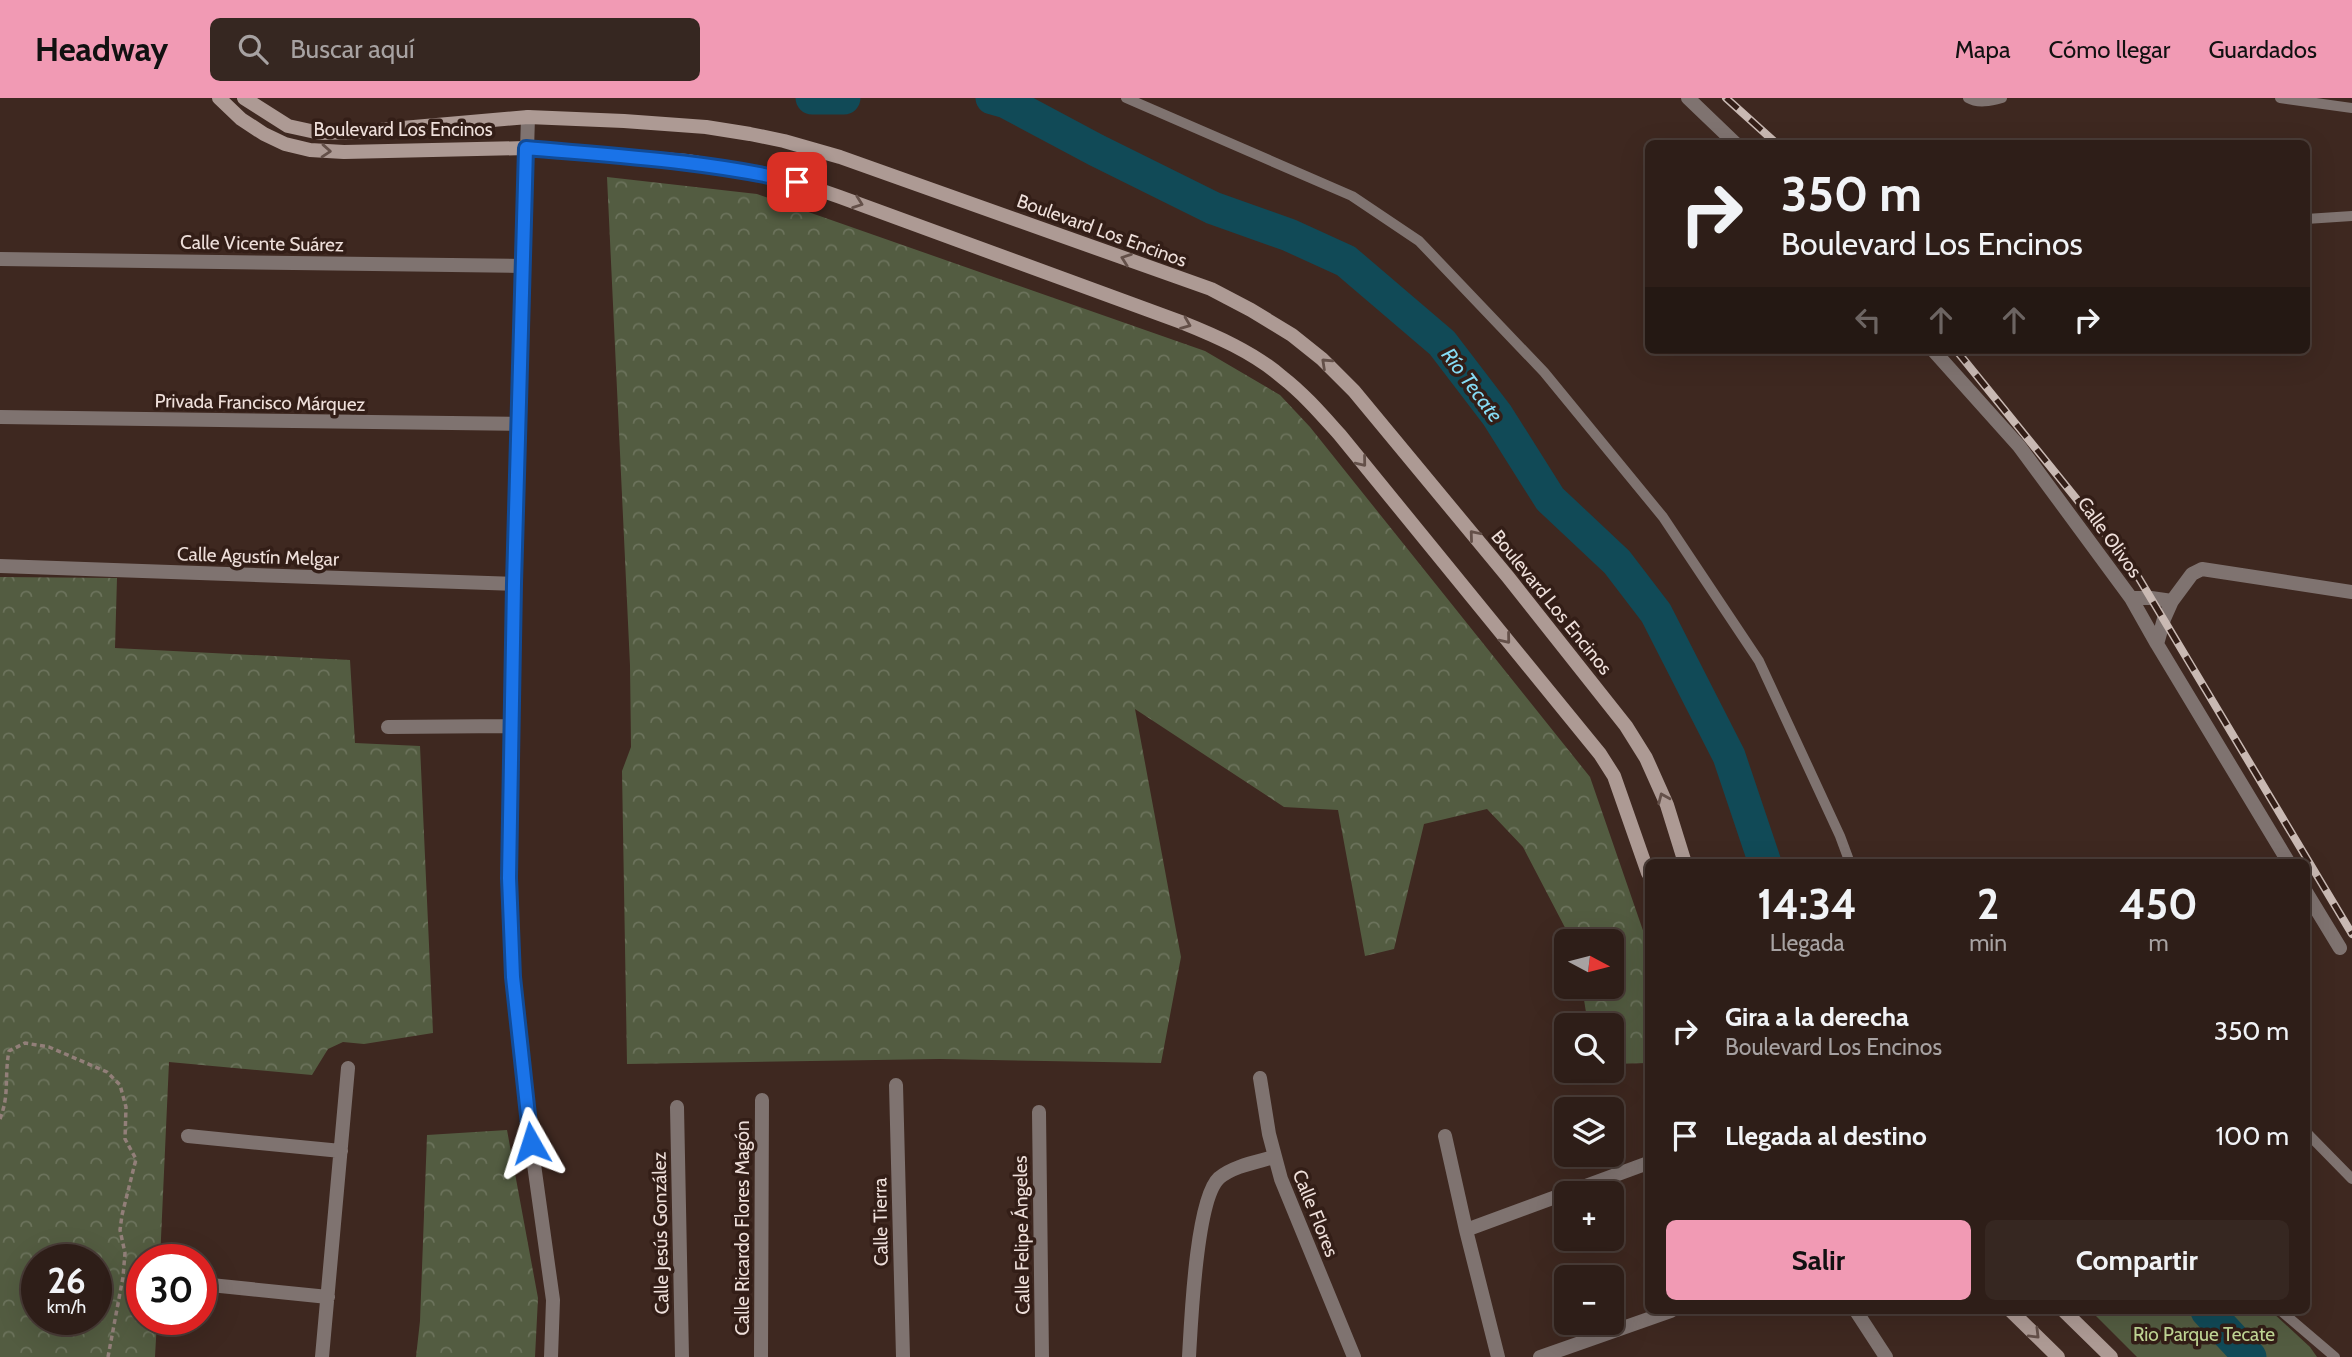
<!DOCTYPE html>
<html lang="es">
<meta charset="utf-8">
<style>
body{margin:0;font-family:Cabin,sans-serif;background:#362721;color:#f1f3f6;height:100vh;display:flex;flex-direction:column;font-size:26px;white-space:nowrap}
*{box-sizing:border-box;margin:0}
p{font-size:23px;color:#a7a2a2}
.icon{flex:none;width:38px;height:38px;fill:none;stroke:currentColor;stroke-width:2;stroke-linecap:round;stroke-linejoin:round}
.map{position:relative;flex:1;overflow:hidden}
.sheet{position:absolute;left:1645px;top:761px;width:665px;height:455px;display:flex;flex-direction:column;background:#2e1e18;border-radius:10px;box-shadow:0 7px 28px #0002,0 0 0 2px #493c37}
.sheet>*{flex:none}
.top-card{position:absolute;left:1645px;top:42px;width:665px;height:214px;border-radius:10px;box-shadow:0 7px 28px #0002,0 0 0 2px #493c37;background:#2e1e18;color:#f1f3f6;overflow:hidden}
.needle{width:46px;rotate:97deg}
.fabs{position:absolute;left:1554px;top:831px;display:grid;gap:14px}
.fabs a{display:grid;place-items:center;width:70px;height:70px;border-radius:10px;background:#2e1e18;box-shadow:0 7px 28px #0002,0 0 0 2px #493c37;font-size:35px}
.speed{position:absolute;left:21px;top:1146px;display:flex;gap:14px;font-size:35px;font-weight:700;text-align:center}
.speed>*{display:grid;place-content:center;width:91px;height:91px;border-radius:50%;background:#2e1e18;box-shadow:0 7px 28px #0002,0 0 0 2px #493c37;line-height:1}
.speed small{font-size:18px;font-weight:400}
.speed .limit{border:10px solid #d22;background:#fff;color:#111}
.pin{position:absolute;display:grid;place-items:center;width:60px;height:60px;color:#fff;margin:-30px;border-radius:14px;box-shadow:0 4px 10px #0006}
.me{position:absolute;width:77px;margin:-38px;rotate:354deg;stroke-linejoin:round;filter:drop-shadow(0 0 5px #0008)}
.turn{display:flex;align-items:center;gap:24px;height:147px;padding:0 21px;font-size:32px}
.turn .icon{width:91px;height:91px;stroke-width:2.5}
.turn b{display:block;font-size:49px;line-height:60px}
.lanes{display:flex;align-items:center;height:66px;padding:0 21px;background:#0003;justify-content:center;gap:35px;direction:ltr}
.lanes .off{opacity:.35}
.eta{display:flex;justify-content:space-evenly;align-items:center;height:119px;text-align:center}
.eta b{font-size:42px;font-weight:700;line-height:49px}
.button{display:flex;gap:14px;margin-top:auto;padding:14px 21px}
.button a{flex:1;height:80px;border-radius:10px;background:#f19ab4;color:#111;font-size:28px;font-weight:700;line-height:80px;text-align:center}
.button a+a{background:#362721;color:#f1f3f6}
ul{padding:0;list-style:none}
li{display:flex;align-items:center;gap:21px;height:105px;padding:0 21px}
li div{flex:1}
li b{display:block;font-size:26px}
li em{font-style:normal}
header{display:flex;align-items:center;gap:42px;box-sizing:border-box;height:98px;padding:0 35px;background:#f19ab4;color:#111}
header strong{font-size:33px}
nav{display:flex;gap:38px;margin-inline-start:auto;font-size:24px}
.search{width:490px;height:63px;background:#362721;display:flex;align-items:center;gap:18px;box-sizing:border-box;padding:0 24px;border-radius:10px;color:#a7a2a2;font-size:26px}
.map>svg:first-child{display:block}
.green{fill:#535c41}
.forest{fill:url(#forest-crowns);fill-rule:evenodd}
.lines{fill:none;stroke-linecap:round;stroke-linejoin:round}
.river{stroke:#114a57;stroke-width:33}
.path{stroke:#927f79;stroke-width:3.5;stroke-dasharray:5 3.5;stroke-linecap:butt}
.lane{stroke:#7f7370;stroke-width:10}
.street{stroke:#7f7370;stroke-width:14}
.secondary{stroke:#ad9a94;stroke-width:14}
.rail-casing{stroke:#c9b9b3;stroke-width:8}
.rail{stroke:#331e17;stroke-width:5;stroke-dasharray:16;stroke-linecap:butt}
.oneway{stroke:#645049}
.route-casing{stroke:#114b97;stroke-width:18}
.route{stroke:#1a73e8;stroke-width:12}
.labels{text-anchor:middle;stroke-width:7;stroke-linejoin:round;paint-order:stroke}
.street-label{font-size:19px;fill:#eedfda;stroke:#331e17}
.park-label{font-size:19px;fill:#c2d896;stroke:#331e17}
.water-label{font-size:21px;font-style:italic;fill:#86dcf5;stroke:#331e17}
</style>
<header>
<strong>Headway</strong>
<div class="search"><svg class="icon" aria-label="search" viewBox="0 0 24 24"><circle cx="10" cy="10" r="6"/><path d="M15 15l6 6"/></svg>Buscar aquí</div>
<nav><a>Mapa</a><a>Cómo llegar</a><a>Guardados</a></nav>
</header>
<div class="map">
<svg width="2352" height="1259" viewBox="0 0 2352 1259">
<defs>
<pattern id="forest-crowns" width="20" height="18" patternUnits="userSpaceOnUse" patternTransform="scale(1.75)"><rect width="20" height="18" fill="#535c41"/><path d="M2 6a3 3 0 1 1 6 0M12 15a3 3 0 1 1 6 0" fill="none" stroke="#6c735c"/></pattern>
</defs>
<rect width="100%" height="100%" fill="#3e2820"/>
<path class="green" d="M2091 1213H2271L2310 1249 2317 1259H2137Z"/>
<path class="forest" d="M607 79 757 96 1205 253 1280 297 1310 329 1590 679 1648 847V965L1612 966V928L1588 927 1582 889H1612V844L1572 843 1523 749 1487 711 1424 726 1394 851 1365 858 1338 712 1284 709 1135 611 1181 859 1161 965 940 961 627 966 622 673 631 649 630 567Z
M0 479 117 480 115 550 350 562 355 645 420 648 433 935 364 946 343 944 328 951 312 977 169 964 160 1162H142V1222H157L155 1259H0ZM37 1162H96V1222H37Z
M507 1032 538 1200 535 1259H416L420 1223 427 1037Z"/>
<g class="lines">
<path class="river" d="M812 0H844
M992 0 1006 4 1096 52 1213 110 1289 137 1346 163 1442 245 1497 317 1550 401 1617 464 1656 515 1729 658 1765 765
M2207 1213 2250 1259"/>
<path class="path" d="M0 1021C10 995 4 979 9 953L25 945 49 949 107 974 120 987 126 1009 125 1041 136 1061 122 1117 120 1132 125 1155 123 1179 108 1259"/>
<path class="lane" d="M1126 0 1352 98 1419 143 1544 274 1663 419 1759 563 1840 738 1850 765
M1968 0C1978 6 1991 3 2002 0
M2280 0 2352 10
M2306 121 2352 118
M2306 1034 2352 1081
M2281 1213 2335 1259"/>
<path class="street" d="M1688 0 1736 46
M528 19 514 486 509 818 513 879 531 1045 553 1202 551 1259
M0 161 524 168
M1933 252 2019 348 2131 500H2151L2172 503 2192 476 2202 471 2352 494
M0 319 520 326
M0 468 514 486
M2131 500 2157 546
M2172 503 2164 521 2157 546 2289 765
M388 629 511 628
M2306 794 2340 850
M1260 980 1269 1036 1281 1081 1354 1259
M896 987 903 1259
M677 1009 682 1259
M1039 1014 1042 1259
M188 1038 341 1053
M1445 1038 1466 1132 1498 1259
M1466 1132 1648 1065
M201 1186 328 1199
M1856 1213 1886 1259
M322 1259 348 970
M761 1259 762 1002
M1189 1259C1191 1225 1196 1101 1219 1080 1233 1068 1257 1064 1274 1059
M1540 1259 1671 1213"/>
<path class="secondary" d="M219 0 241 21 264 36 285 46 310 52 344 54 526 50 687 63 762 76 797 84 840 99 1181 224C1216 238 1253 254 1282 279 1304 296 1322 317 1340 337L1600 656 1614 678 1648 775
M244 0 288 28 320 35 357 34 528 19 624 23 706 29 750 36 784 43 840 59 1211 191 1251 212 1292 237 1322 261 1354 293 1508 479 1626 628 1646 660 1667 707 1685 765
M2011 1213 2058 1259
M2064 1213 2111 1259"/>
<defs>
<path id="rail" d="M1726 0 1777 46
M1956 252 2134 472 2352 836"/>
</defs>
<use href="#rail" class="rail-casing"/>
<use href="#rail" class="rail"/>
</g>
<defs><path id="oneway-chevron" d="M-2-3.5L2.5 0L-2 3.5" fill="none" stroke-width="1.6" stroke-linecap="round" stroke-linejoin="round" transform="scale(1.75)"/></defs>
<g class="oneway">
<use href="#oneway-chevron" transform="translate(326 53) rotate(4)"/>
<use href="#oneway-chevron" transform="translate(858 105) rotate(20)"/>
<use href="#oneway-chevron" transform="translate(1126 161) rotate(-160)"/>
<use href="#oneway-chevron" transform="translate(1186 226) rotate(22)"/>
<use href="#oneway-chevron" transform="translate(1326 265) rotate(-137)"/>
<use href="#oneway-chevron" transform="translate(1362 364) rotate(51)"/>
<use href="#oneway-chevron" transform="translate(1474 437) rotate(-130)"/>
<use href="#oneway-chevron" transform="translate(1506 541) rotate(51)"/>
<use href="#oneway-chevron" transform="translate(1663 700) rotate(-113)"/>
<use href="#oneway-chevron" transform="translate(2035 1236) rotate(45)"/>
</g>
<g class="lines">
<defs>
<path id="route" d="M531 1045 513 879 509 780 514 486 526 50C617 58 708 63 797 84"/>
</defs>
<use href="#route" class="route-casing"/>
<use href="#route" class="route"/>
</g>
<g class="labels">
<g class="street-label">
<text x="403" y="38">Boulevard Los Encinos</text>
<text transform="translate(1102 132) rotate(20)" y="7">Boulevard Los Encinos</text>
<text transform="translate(262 145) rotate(1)" y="7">Calle Vicente Suárez</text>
<text transform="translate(260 304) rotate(1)" y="7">Privada Francisco Márquez</text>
<text transform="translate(2110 439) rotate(54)" y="7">Calle Olivos</text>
<text transform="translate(258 458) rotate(2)" y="7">Calle Agustín Melgar</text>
<text transform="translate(1552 504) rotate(51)" y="7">Boulevard Los Encinos</text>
<text transform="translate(1316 1115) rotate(68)" y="7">Calle Flores</text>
<text transform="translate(880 1124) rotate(-91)" y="7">Calle Tierra</text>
<text transform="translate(742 1130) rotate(-90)" y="7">Calle Ricardo Flores Magón</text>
<text transform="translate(660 1135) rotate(-91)" y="7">Calle Jesús González</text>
<text transform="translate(1021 1137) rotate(-91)" y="7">Calle Felipe Ángeles</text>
</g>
<g class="park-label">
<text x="2204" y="1243">Rio Parque Tecate</text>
</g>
<g class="water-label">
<text transform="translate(1472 287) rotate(53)" y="7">Río Tecate</text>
</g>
</g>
</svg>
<div class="fabs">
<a><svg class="needle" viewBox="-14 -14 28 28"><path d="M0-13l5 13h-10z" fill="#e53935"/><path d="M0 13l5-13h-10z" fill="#a7a2a2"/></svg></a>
<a><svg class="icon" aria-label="search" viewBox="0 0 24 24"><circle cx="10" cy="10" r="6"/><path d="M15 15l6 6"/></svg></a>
<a><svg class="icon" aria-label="layers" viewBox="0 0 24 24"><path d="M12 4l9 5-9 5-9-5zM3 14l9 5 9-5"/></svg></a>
<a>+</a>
<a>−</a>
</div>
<div class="speed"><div>26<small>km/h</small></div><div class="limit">30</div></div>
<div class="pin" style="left:797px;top:84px;background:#d93025"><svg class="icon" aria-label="arrive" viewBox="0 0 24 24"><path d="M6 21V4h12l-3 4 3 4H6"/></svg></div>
<svg class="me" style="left:531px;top:1045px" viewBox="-20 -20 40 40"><path d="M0-17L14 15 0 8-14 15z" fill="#1a73e8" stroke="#fff" stroke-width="4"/></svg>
<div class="top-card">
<div class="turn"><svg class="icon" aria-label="right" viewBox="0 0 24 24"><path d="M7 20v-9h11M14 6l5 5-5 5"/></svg><div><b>350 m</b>Boulevard Los Encinos</div></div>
<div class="lanes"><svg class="icon off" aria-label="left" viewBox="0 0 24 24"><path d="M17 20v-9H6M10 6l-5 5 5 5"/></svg><svg class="icon off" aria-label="ahead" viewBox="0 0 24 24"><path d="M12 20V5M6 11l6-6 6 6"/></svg><svg class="icon off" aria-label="ahead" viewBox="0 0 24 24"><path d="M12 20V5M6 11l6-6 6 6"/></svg><svg class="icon" aria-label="right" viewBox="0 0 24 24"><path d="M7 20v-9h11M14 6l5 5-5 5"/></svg></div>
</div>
<section class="sheet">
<div class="eta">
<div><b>14:34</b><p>Llegada</p></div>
<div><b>2</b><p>min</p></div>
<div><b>450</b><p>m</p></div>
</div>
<ul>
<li><svg class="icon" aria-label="right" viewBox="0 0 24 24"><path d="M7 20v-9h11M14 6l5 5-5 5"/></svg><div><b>Gira a la derecha</b><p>Boulevard Los Encinos</p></div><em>350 m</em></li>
<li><svg class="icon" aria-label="arrive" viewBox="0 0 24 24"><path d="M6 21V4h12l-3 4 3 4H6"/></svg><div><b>Llegada al destino</b></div><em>100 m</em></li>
</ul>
<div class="button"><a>Salir</a><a>Compartir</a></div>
</section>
</div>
